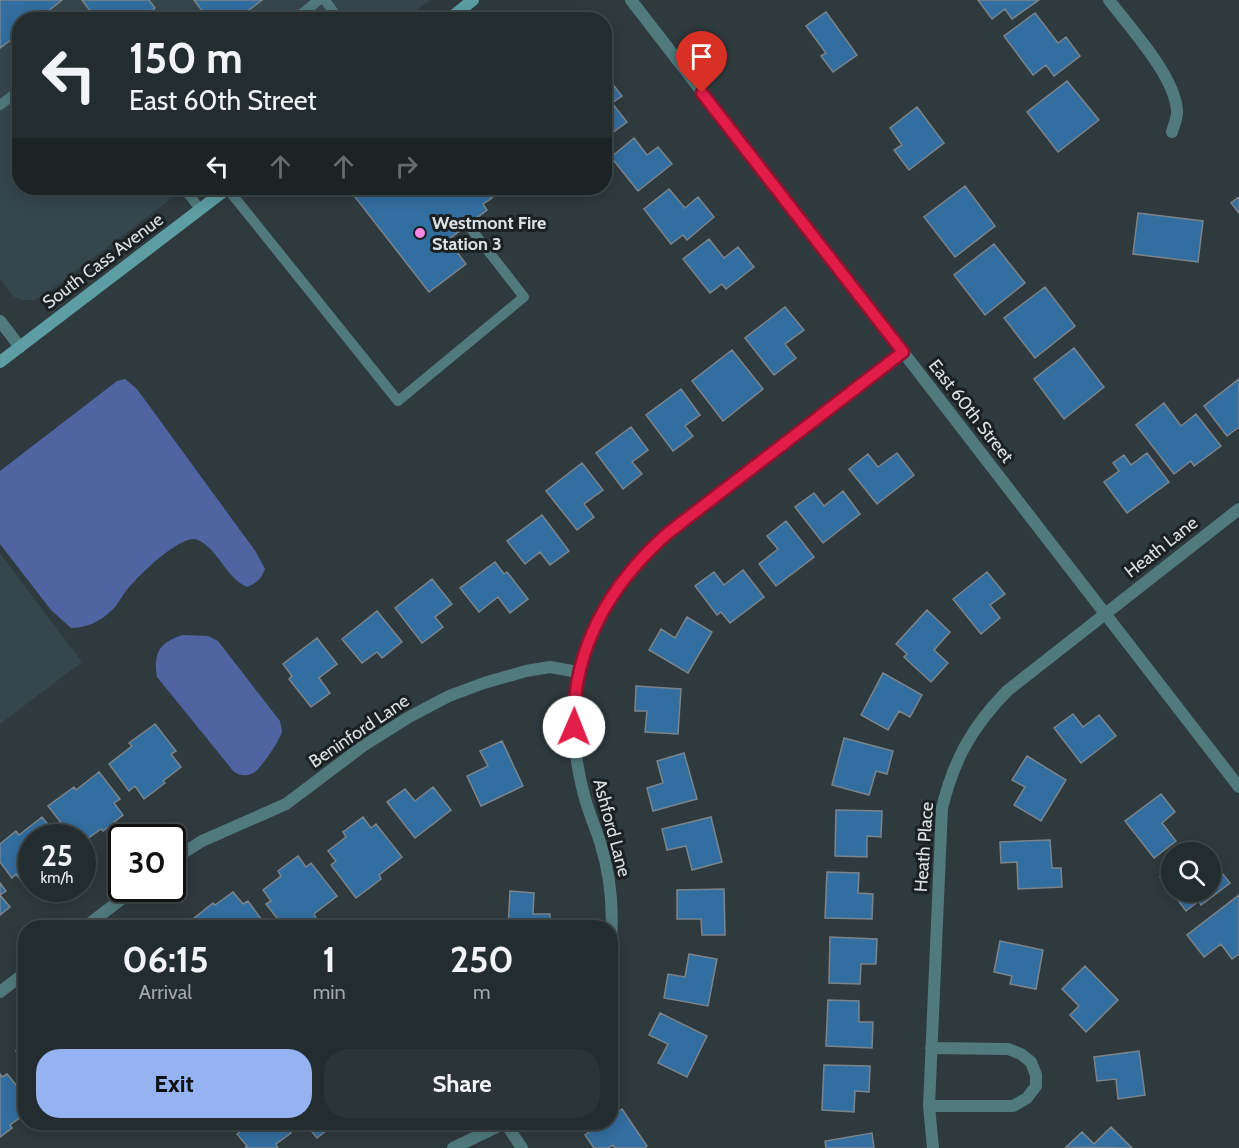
<!DOCTYPE html>
<style>
body{margin:0;font-family:Cabin,sans-serif;background:#2b3436;color:#f1f3f6;height:100vh;display:flex;flex-direction:column;font-size:22px;white-space:nowrap}
*{box-sizing:border-box;margin:0}
p{font-size:20px;color:#a3a7aa}
.icon{flex:none;width:33px;height:33px;fill:none;stroke:currentColor;stroke-width:2;stroke-linecap:round;stroke-linejoin:round}
.map{position:relative;flex:1;overflow:hidden}
.details{position:absolute;left:18px;top:920px;width:600px;height:210px;display:flex;flex-direction:column;background:#232c2e;border-radius:24px;box-shadow:0 3px 15px #0003,0 0 0 2px #40484a}
.details>*{flex:none}
.guide{position:absolute;left:12px;top:12px;width:600px;height:183px;border-radius:24px;box-shadow:0 3px 15px #0003,0 0 0 2px #40484a;background:#232c2e;color:#f1f3f6;overflow:hidden}
.tools{position:absolute;left:1161px;top:842px;display:grid;gap:12px}
.tools a{display:grid;place-items:center;width:60px;height:60px;border-radius:50%;background:#232c2e;box-shadow:0 3px 15px #0003,0 0 0 2px #40484a;font-size:30px}
.speed{position:absolute;left:18px;top:824px;display:flex;gap:12px;font-size:30px;font-weight:700;text-align:center}
.speed>*{display:grid;place-content:center;width:78px;height:78px;border-radius:50%;background:#232c2e;box-shadow:0 3px 15px #0003,0 0 0 2px #40484a;line-height:1}
.speed small{font-size:15px;font-weight:400}
.speed .limit{border:3px solid #111;border-radius:9px;background:#fff;color:#111}
.pin{position:absolute;display:grid;place-items:center;width:51px;height:51px;color:#fff;margin:-62px -26px;border-radius:50% 50% 50% 0;rotate:-45deg;box-shadow:0 0 6px #0007}
.pin .icon{rotate:45deg}
.me{position:absolute;width:66px;margin:-33px;rotate:1deg;stroke-linejoin:round;filter:drop-shadow(0 0 4px #0008)}
.turn{display:flex;align-items:center;gap:21px;height:126px;padding:0 18px;font-size:27px}
.turn .icon{width:78px;height:78px;stroke-width:2.5}
.turn b{display:block;font-size:42px;line-height:51px}
.lanes{display:flex;align-items:center;height:57px;padding:0 18px;background:#0003;justify-content:center;gap:30px;direction:ltr}
.lanes .off{opacity:.35}
.eta{display:flex;justify-content:space-evenly;align-items:center;height:102px;text-align:center}
.eta b{font-size:36px;font-weight:800;line-height:42px}
.action{display:flex;gap:12px;margin-top:auto;padding:12px 18px}
.action a{flex:1;height:69px;border-radius:24px;background:#95b2f1;color:#111;font-size:24px;font-weight:800;line-height:69px;text-align:center}
.action a+a{background:#2b3436;color:#f1f3f6}
.map>svg:first-child{display:block}
.built{fill:#36464d}
.water{fill:#4f64a1}
.building{fill:#326ea0;stroke:#7b848b;stroke-width:1.5}
.lines{fill:none;stroke-linecap:round;stroke-linejoin:round}
.service{stroke:#517a7d;stroke-width:10}
.minor{stroke:#517a7d;stroke-width:12}
.secondary{stroke:#5c9ea3;stroke-width:12}
.route-casing{stroke:#92132f;stroke-width:15}
.route{stroke:#e11d48;stroke-width:10}
.poi-dot{fill:#fb87e5;stroke:#1b2022;stroke-width:2}
.labels{text-anchor:middle;stroke-width:6;stroke-linejoin:round;paint-order:stroke}
.poi-label{font-size:18px;font-weight:bold;fill:#dbe2e4;stroke:#1b2022;text-anchor:start}
.street-label{font-size:18px;fill:#dbe2e4;stroke:#1b2022}
</style>
<div class="map">
<svg width="1239" height="1148" viewBox="0 0 1239 1148">
<rect width="100%" height="100%" fill="#2f3a3e"/>
<path class="built" d="M0 0H430L404 19 20 20V188H185L47 293 34 300H23L14 297 0 279Z
M0 553 82 662 0 724Z"/>
<path class="water" d="M125 379 137 389 256 552 265 569C261 579 257 583 247 587 226 578 219 550 198 540 182 532 136 578 126 591 121 597 118 605 112 610 101 621 87 628 71 628L51 610 0 544V471L117 381Z
M183 635 208 636 218 641 280 721C280 722 282 729 282 731 281 739 263 765 256 771 249 777 241 776 234 772L157 677C153 654 159 642 183 635Z"/>
<path class="building" d="M0 0H62L37 20H20V33L0 48Z
M82 0H149L155 8 141 20H97Z
M194 0H262L236 20H209Z
M978 0H1039L1012 19 1005 9 992 19Z
M826 12 857 55 833 72 821 56 826 53 806 26Z
M1035 13 1058 43 1066 37 1080 56 1054 76 1046 65 1033 75 1004 36Z
M608 78 622 96 612 103 627 122 604 139V80Z
M1067 81 1099 120 1058 152 1027 112Z
M917 107 944 143 909 170 894 150 902 145 890 128Z
M634 138 647 155 658 147 672 164 638 191 611 157Z
M965 186 995 226 955 257 924 217Z
M368 188H484L492 198 483 204 487 210 448 240 466 264 429 292 355 197Z
M669 189 685 208 698 197 714 217 687 240 683 235 671 244 644 209Z
M1239 197V213L1231 203Z
M1138 213 1203 221 1198 262 1133 254Z
M709 239 724 258 738 247 754 267 726 289 722 284 710 293 683 259Z
M994 244 1025 283 985 315 954 275Z
M1045 287 1075 326 1035 358 1004 318Z
M785 307 804 330 785 344 796 358 774 375 745 338Z
M1074 348 1104 387 1064 419 1034 379Z
M732 350 763 389 723 421 692 381Z
M1239 379V427L1227 436 1204 406Z
M681 389 700 415 685 426 693 436 673 451 646 415Z
M1164 403 1181 426 1196 414 1221 446 1194 466 1191 461 1174 474 1136 425Z
M631 427 648 450 632 462 642 474 623 489 596 453Z
M897 453 914 475 877 504 849 469 868 454 878 467Z
M1147 453 1169 482 1127 513 1104 482 1119 471 1113 463 1124 455 1131 465Z
M582 463 603 490 584 504 594 517 577 530 546 491Z
M843 491 860 514 823 543 795 507 814 493 824 506Z
M542 515 569 551 550 565 540 552 525 564 507 541Z
M786 521 814 557 776 586 759 564 778 549 767 536Z
M495 562 504 574 507 572 528 599 510 613 498 597 479 612 460 588Z
M743 570 764 597 730 623 721 612 717 615 695 586 714 572 724 585Z
M987 572 1005 594 990 605 1000 618 981 634 953 599Z
M432 579 452 604 435 617 443 627 422 643 395 608Z
M927 610 950 632 934 650 948 663 931 682 904 657 907 654 896 644Z
M377 611 402 642 382 658 377 652 362 663 342 639Z
M687 617 712 632 688 673 649 650 661 629 675 638Z
M317 638 337 664 319 678 330 693 311 707 289 679 292 676 283 664Z
M883 673 922 695 910 717 899 711 888 730 861 715Z
M636 686 681 689 678 734 645 732 647 711H635Z
M1073 714 1083 727 1099 715 1116 736 1081 763 1054 728Z
M155 724 176 751 171 754 181 767 163 781 165 783 144 799 135 786 129 791 109 764 132 746 129 743Z
M844 738 893 751 887 774 876 771 869 795 832 785Z
M502 741 523 786 481 806 467 776 488 766 480 751Z
M684 753 697 799 653 811 647 788 663 783 657 761Z
M1027 756 1066 780 1041 821 1014 805 1025 787 1012 780Z
M99 772 120 799 114 803 123 815 103 831 101 829 83 842 82 837H79L74 830 69 833 48 806 74 787 76 790Z
M433 787 451 810 415 838 387 802 405 789 415 801Z
M1161 794 1175 812 1162 823 1176 841 1154 858 1125 821Z
M836 810 882 811 881 837 867 836V857L835 856Z
M42 817 58 837H32V883L26 887 16 874 12 878 0 862V844L16 831 19 835Z
M363 817 371 828 376 824 402 857 379 875 381 879 356 898 331 865 336 861 328 851 346 837 343 832Z
M711 817 722 862 692 870 686 846 667 850 662 829Z
M1050 840 1052 868H1061L1062 887 1018 889 1017 862 1001 863 1000 842Z
M298 856 306 867 311 863 337 896 314 914 316 918 304 927H284L266 904 271 901 263 890 281 876 278 871Z
M1215 864 1230 883 1201 905 1199 901 1186 911 1160 877 1172 868V891H1210V867Z
M827 872 859 873 858 893 873 894 872 919 825 918Z
M0 883 6 891 0 895 10 907 0 915Z
M724 889 725 935H702L701 919H677V890Z
M510 891 534 893 533 914H550V927H508Z
M233 892 243 904 248 901 267 927H199L193 919 213 903 215 905Z
M1239 895V954L1232 959 1221 944 1204 957 1187 935Z
M830 937 877 939 876 964H861L860 984 829 983Z
M1000 941 1043 950 1036 989 1010 984 1012 976 994 972Z
M689 954 717 959 708 1006 664 998 668 974 685 977Z
M1085 966 1118 1000 1086 1032 1070 1015 1079 1006 1062 989Z
M828 1000 859 1001V1022H873L872 1048 826 1046Z
M660 1013 707 1036 687 1077 658 1063 668 1044 649 1035Z
M26 1044V1074L19 1065 24 1062 16 1051Z
M1139 1051 1145 1095 1118 1099 1116 1079 1097 1081 1094 1057Z
M824 1065 870 1066 869 1092 855 1091 854 1112 822 1110Z
M0 1074 2 1077 7 1074 26 1097V1113L10 1125 12 1128 0 1137Z
M622 1109 647 1146 644 1148H615L613 1145 608 1148H594L585 1135 603 1122H610V1117Z
M252 1122H283L291 1133 276 1144 278 1148H245L247 1146 237 1134Z
M304 1122H335L336 1123 317 1138Z
M1111 1127 1132 1148 1066 1147 1082 1132 1094 1144Z
M872 1133 874 1148H826L825 1141Z"/>
<g class="lines">
<path class="service" d="M325 0 339 20
M294 20 319 0
M0 105 20 90
M184 188 200 209
M227 188 398 401 524 297 468 225"/>
<path class="minor" d="M631 0 1239 787
M1109 0C1130 28 1174 75 1177 110 1178 116 1174 125 1172 132
M0 321 20 347
M172 860 202 841 286 804 363 746 409 717 449 696 484 683 526 671 550 667 578 672
M85 927 136 888
M610 955C614 917 612 879 600 842 595 826 588 811 584 795 556 691 588 603 667 533L903 352
M0 992 26 972
M929 1106H1013L1027 1098 1036 1086V1075L1031 1062 1021 1054 1008 1049 931 1048
M506 1124 522 1148
M453 1148 507 1122
M933 1148 929 1106 942 808C954 759 972 727 1007 691L1239 509"/>
<path class="secondary" d="M448 20 473 0
M0 362 228 188"/>
</g>
<g class="lines">
<defs>
<path id="route" d="M574 727C572 649 610 584 668 533L903 352 702 93"/>
</defs>
<use href="#route" class="route-casing"/>
<use href="#route" class="route"/>
</g>
<circle class="poi-dot" cx="420" cy="233" r="6"/>
<g class="labels">
<g class="poi-label">
<text x="432" y="229">Westmont Fire<tspan x="432" dy="21">Station 3</tspan></text>
</g>
<g class="street-label">
<text transform="translate(103 261) rotate(-37)" y="6">South Cass Avenue</text>
<text transform="translate(971 411) rotate(52)" y="6">East 60th Street</text>
<text transform="translate(1161 547) rotate(-38)" y="6">Heath Lane</text>
<text transform="translate(359 731) rotate(-34)" y="6">Beninford Lane</text>
<text transform="translate(612 828) rotate(75)" y="6">Ashford Lane</text>
<text transform="translate(924 847) rotate(-86)" y="6">Heath Place</text>
</g>
</g>
</svg>
<div class="tools">
<a><svg class="icon" aria-label="search" viewBox="0 0 24 24"><circle cx="10" cy="10" r="6"/><path d="M15 15l6 6"/></svg></a>
</div>
<div class="speed"><div>25<small>km/h</small></div><div class="limit">30</div></div>
<div class="pin" style="left:702px;top:93px;background:#d93025"><svg class="icon" aria-label="arrive" viewBox="0 0 24 24"><path d="M6 21V4h12l-3 4 3 4H6"/></svg></div>
<svg class="me" style="left:574px;top:727px" viewBox="-20 -20 40 40"><circle r="19" fill="#fff"/><path d="M0-13L10 11 0 6-10 11z" fill="#e11d48"/></svg>
<div class="guide">
<div class="turn"><svg class="icon" aria-label="left" viewBox="0 0 24 24"><path d="M17 20v-9H6M10 6l-5 5 5 5"/></svg><div><b>150 m</b>East 60th Street</div></div>
<div class="lanes"><svg class="icon" aria-label="left" viewBox="0 0 24 24"><path d="M17 20v-9H6M10 6l-5 5 5 5"/></svg><svg class="icon off" aria-label="ahead" viewBox="0 0 24 24"><path d="M12 20V5M6 11l6-6 6 6"/></svg><svg class="icon off" aria-label="ahead" viewBox="0 0 24 24"><path d="M12 20V5M6 11l6-6 6 6"/></svg><svg class="icon off" aria-label="right" viewBox="0 0 24 24"><path d="M7 20v-9h11M14 6l5 5-5 5"/></svg></div>
</div>
<section class="details">
<div class="eta">
<div><b>06:15</b><p>Arrival</p></div>
<div><b>1</b><p>min</p></div>
<div><b>250</b><p>m</p></div>
</div>
<div class="action"><a>Exit</a><a>Share</a></div>
</section>
</div>
